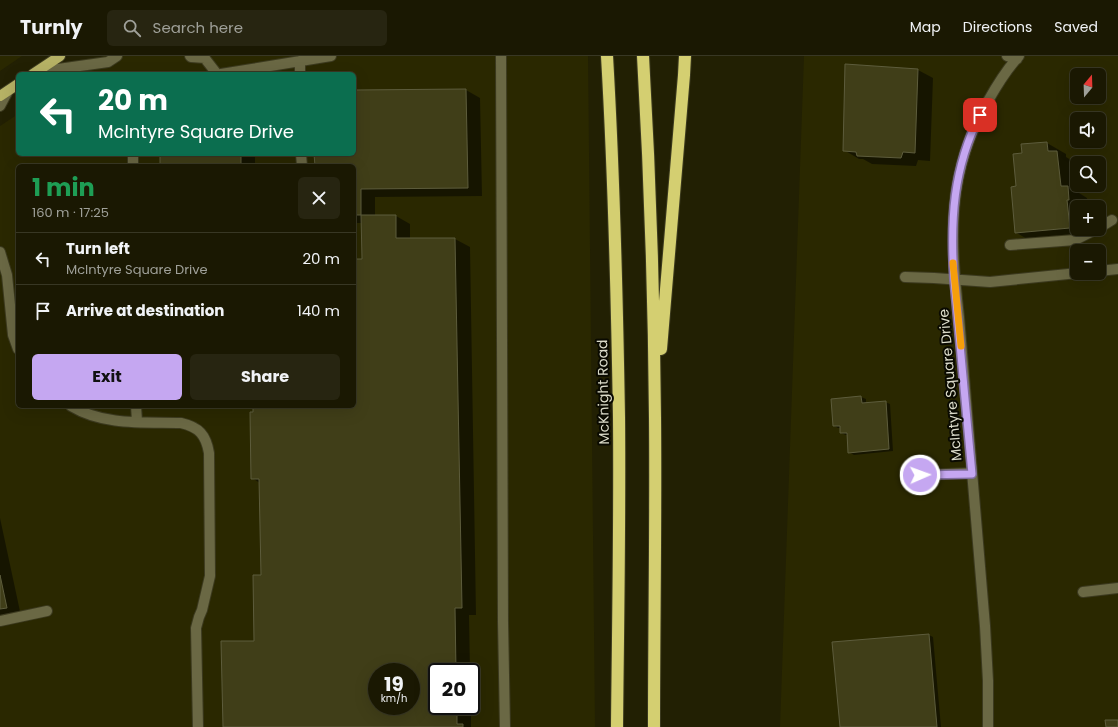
<!DOCTYPE html>
<meta charset="utf-8">
<style>
body{margin:0;font-family:Poppins,sans-serif;background:#272511;color:#f1f3f6;height:100vh;display:flex;flex-direction:column;font-size:15px;white-space:nowrap}
*{box-sizing:border-box;margin:0}
p{font-size:13px;color:#9fa099}
.icon{flex:none;width:22px;height:22px;fill:none;stroke:currentColor;stroke-width:2;stroke-linecap:round;stroke-linejoin:round}
.map{position:relative;flex:1;overflow:hidden}
.details{position:absolute;left:16px;top:108px;width:340px;height:244px;display:flex;flex-direction:column;background:#1a1802;border-radius:6px;box-shadow:0 4px 16px #0002,0 0 0 1px #383724}
.details>*{flex:none}
.banner{position:absolute;left:16px;top:16px;width:340px;height:84px;border-radius:6px;box-shadow:0 4px 16px #0002,0 0 0 1px #383724;background:#0b6e4f;color:#fff;overflow:hidden}
.needle{width:26px;rotate:19deg}
.controls{position:absolute;left:1070px;top:12px;display:grid;gap:8px}
.controls a{display:grid;place-items:center;width:36px;height:36px;border-radius:6px;background:#1a1802;box-shadow:0 4px 16px #0002,0 0 0 1px #383724;font-size:20px}
.speed{position:absolute;left:368px;top:607px;display:flex;gap:8px;font-size:20px;font-weight:700;text-align:center}
.speed>*{display:grid;place-content:center;width:52px;height:52px;border-radius:50%;background:#1a1802;box-shadow:0 4px 16px #0002,0 0 0 1px #383724;line-height:1}
.speed small{font-size:10px;font-weight:400}
.speed .limit{border:2px solid #111;border-radius:6px;background:#fff;color:#111}
.pin{position:absolute;display:grid;place-items:center;width:34px;height:34px;color:#fff;margin:-17px;border-radius:8px;box-shadow:0 2px 6px #0006}
.me{position:absolute;width:44px;margin:-22px;rotate:88deg;stroke-linejoin:round;filter:drop-shadow(0 0 3px #0008)}
.turn{display:flex;align-items:center;gap:14px;height:84px;padding:0 16px;font-size:18px}
.turn .icon{width:52px;height:52px;stroke-width:2.5}
.turn b{display:block;font-size:28px;line-height:34px}
.round{display:grid;place-items:center;flex:none;width:42px;height:42px;border-radius:6px;background:#272511}
.overview{display:flex;align-items:center;justify-content:space-between;height:68px;padding:0 16px}
h1{font-size:24px;font-weight:700;line-height:30px;color:#1e9e55}
.action{display:flex;gap:8px;margin-top:auto;padding:8px 16px}
.action a{flex:1;height:46px;border-radius:6px;background:#c5a7f1;color:#111;font-size:16px;font-weight:700;line-height:46px;text-align:center}
.action a+a{background:#272511;color:#f1f3f6}
ul{padding:0;list-style:none}
li{display:flex;align-items:center;gap:12px;height:52px;padding:0 16px;border-top:1px solid #383724}
li div{flex:1}
li b{display:block;font-size:15px}
li em{font-style:normal}
header{display:flex;align-items:center;gap:24px;box-sizing:border-box;height:56px;padding:0 20px;background:#1a1802;border-bottom:1px solid #383724}
header strong{font-size:19px}
nav{display:flex;gap:22px;margin-inline-start:auto;font-size:14px}
.search{width:280px;height:36px;background:#272511;display:flex;align-items:center;gap:10px;box-sizing:border-box;padding:0 14px;border-radius:6px;color:#9fa099;font-size:15px}
.map>svg:first-child{display:block}
.built{fill:#2a2800;fill-rule:evenodd}
.shadow{fill:#0007;fill-rule:evenodd}
.building{fill:#403e18;stroke:#5d5c3c;fill-rule:evenodd}
.lines{fill:none;stroke-linecap:round;stroke-linejoin:round}
.minor-casing{stroke:#3c3a1f;stroke-width:12}
.major-casing{stroke:#3c3a1f;stroke-width:12}
.highway-casing{stroke:#3c3a1f;stroke-width:14}
.minor{stroke:#6a6844;stroke-width:10}
.major{stroke:#b6b265;stroke-width:10}
.highway{stroke:#d4cf71;stroke-width:12}
.route-casing{stroke:#806d9d;stroke-width:10}
.route{stroke:#c5a7f1;stroke-width:7}
.slow{stroke:#f59e0b;stroke-width:7}
.labels{text-anchor:middle;stroke-width:4;stroke-linejoin:round;paint-order:stroke}
.street-label{font-size:14px;fill:#dcdcca;stroke:#0a0a01}
</style>
<header>
<strong>Turnly</strong>
<div class="search"><svg class="icon" aria-label="search" viewBox="0 0 24 24"><circle cx="10" cy="10" r="6"/><path d="M15 15l6 6"/></svg>Search here</div>
<nav><a>Map</a><a>Directions</a><a>Saved</a></nav>
</header>
<div class="map">
<svg width="1118" height="671" viewBox="0 0 1118 671">
<rect width="100%" height="100%" fill="#222003"/>
<path class="built" d="M0 0H22L0 15Z
M104 0H588L595 671H0V70L18 58V98H354V18H78ZM18 110H354V350H18ZM377 616H411V650H377ZM437 616H471V650H437Z
M804 0H1118V671H780ZM1077 19H1099V41H1077ZM1077 63H1099V85H1077ZM1077 107H1099V129H1077ZM1077 151H1099V173H1077ZM1077 195H1099V217H1077Z"/>
<path class="shadow" d="M846 9 918 14 933 22 930 105 918 104 916 110 872 108 863 103H859L844 94Z
M466 34 480 42 482 140 375 141V160H396L410 168V183H455L470 191 476 559H469L470 616H437V650H471V671H224L255 586 262 520 260 427 252 422 254 350H354V204H363L362 167H354V110H316L315 98H354V35ZM377 616H411V650H377Z
M1047 87 1066 98V101L1076 107 1077 129H1078L1079 137 1087 142 1088 151H1077V173H1087L1088 183 1034 187 1015 176 1017 131 1023 98 1022 89Z
M161 98H255V110H161Z
M861 341 866 343V348L885 346 890 348 893 395 854 399 849 396 848 379H846L841 377V372H838L833 369 832 344Z
M0 462 21 560 0 564Z
M929 579 933 581 941 671H841Z"/>
<path class="building" d="M845 8 918 13 915 97 903 96 901 102 857 100 856 96 843 95Z
M466 33 468 132 361 133V159H354V110H315L314 98H354V34Z
M1047 86 1048 95H1057L1061 130H1068L1069 144H1067L1070 172 1015 177 1011 131 1016 130 1013 98 1022 97 1021 88Z
M160 98H241V110H160Z
M361 159H396V182H455L462 552H455L456 616H437V650H457V668H463V671H223L221 585H254L253 519H261L259 423H251L250 356H253V350H354V203H362ZM377 616H411V650H377Z
M861 340 862 347 886 345 889 393 848 397 847 377H840V370H833L831 343Z
M0 519 7 552 0 553Z
M929 578 937 671H840L832 586Z
M1105 664H1118V671H1106Z"/>
<g class="lines">
<defs>
<path id="minor" d="M190 0 191 1 205 2
M203 0 217 18
M501 0 503 566 505 671
M1007 0 1017 3
M300 5V18
M37 16 108 6 117 0
M221 18 331 0
M0 50 8 35
M133 98V110
M301 98 302 110
M1099 172 1112 164
M1010 189 1075 184 1097 173
M0 196 7 219 13 279 18 293
M1099 215 1118 213
M905 221 934 222 990 226 1078 217
M71 350C104 370 145 366 181 367 199 371 206 379 209 397L210 520 202 554 199 561 196 572 198 671
M136 350 137 365
M920 419 972 417
M1083 536 1118 532
M0 565 47 555
M988 671V625L985 570 959 261C950 182 946 116 988 45 997 29 1007 13 1019 0"/>
<path id="major" d="M33 18 60 0
M0 40 18 28"/>
<path id="highway" d="M607 0C614 120 617 240 619 361 620 464 618 568 617 671
M643 0C650 120 654 240 655 361 656 464 654 568 654 671
M661 293 684 19 685 0"/>
</defs>
<use href="#minor" class="minor-casing"/>
<use href="#major" class="major-casing"/>
<use href="#highway" class="highway-casing"/>
<use href="#minor" class="minor"/>
<use href="#major" class="major"/>
<use href="#highway" class="highway"/>
</g>
<g class="lines">
<defs>
<path id="route" d="M920 419 972 418 954 224C950 165 953 112 980 59"/>
</defs>
<use href="#route" class="route-casing"/>
<use href="#route" class="route"/>
<path class="slow" d="M953 207 961 290"/>
</g>
<g class="labels">
<g class="street-label">
<text transform="translate(950 329) rotate(-95)" y="5">McIntyre Square Drive</text>
<text transform="translate(603 336) rotate(-91)" y="5">McKnight Road</text>
</g>
</g>
</svg>
<div class="controls">
<a><svg class="needle" viewBox="-14 -14 28 28"><path d="M0-13l5 13h-10z" fill="#e53935"/><path d="M0 13l5-13h-10z" fill="#9fa099"/></svg></a>
<a><svg class="icon" aria-label="sound" viewBox="0 0 24 24"><path d="M4 9h4l5-4v14l-5-4H4zM17 9q2 3 0 6"/></svg></a>
<a><svg class="icon" aria-label="search" viewBox="0 0 24 24"><circle cx="10" cy="10" r="6"/><path d="M15 15l6 6"/></svg></a>
<a>+</a>
<a>−</a>
</div>
<div class="speed"><div>19<small>km/h</small></div><div class="limit">20</div></div>
<div class="pin" style="left:980px;top:59px;background:#d93025"><svg class="icon" aria-label="arrive" viewBox="0 0 24 24"><path d="M6 21V4h12l-3 4 3 4H6"/></svg></div>
<svg class="me" style="left:920px;top:419px" viewBox="-20 -20 40 40"><circle r="17" fill="#c5a7f1" stroke="#fff" stroke-width="3"/><path d="M0-11L8 9 0 5-8 9z" fill="#fff"/></svg>
<div class="banner">
<div class="turn"><svg class="icon" aria-label="left" viewBox="0 0 24 24"><path d="M17 20v-9H6M10 6l-5 5 5 5"/></svg><div><b>20 m</b>McIntyre Square Drive</div></div>
</div>
<section class="details">
<div class="overview"><div><h1>1 min</h1><p>160 m · 17:25</p></div><a class="round"><svg class="icon" aria-label="close" viewBox="0 0 24 24"><path d="M6 6l12 12M18 6L6 18"/></svg></a></div>
<ul>
<li><svg class="icon" aria-label="left" viewBox="0 0 24 24"><path d="M17 20v-9H6M10 6l-5 5 5 5"/></svg><div><b>Turn left</b><p>McIntyre Square Drive</p></div><em>20 m</em></li>
<li><svg class="icon" aria-label="arrive" viewBox="0 0 24 24"><path d="M6 21V4h12l-3 4 3 4H6"/></svg><div><b>Arrive at destination</b></div><em>140 m</em></li>
</ul>
<div class="action"><a>Exit</a><a>Share</a></div>
</section>
</div>
